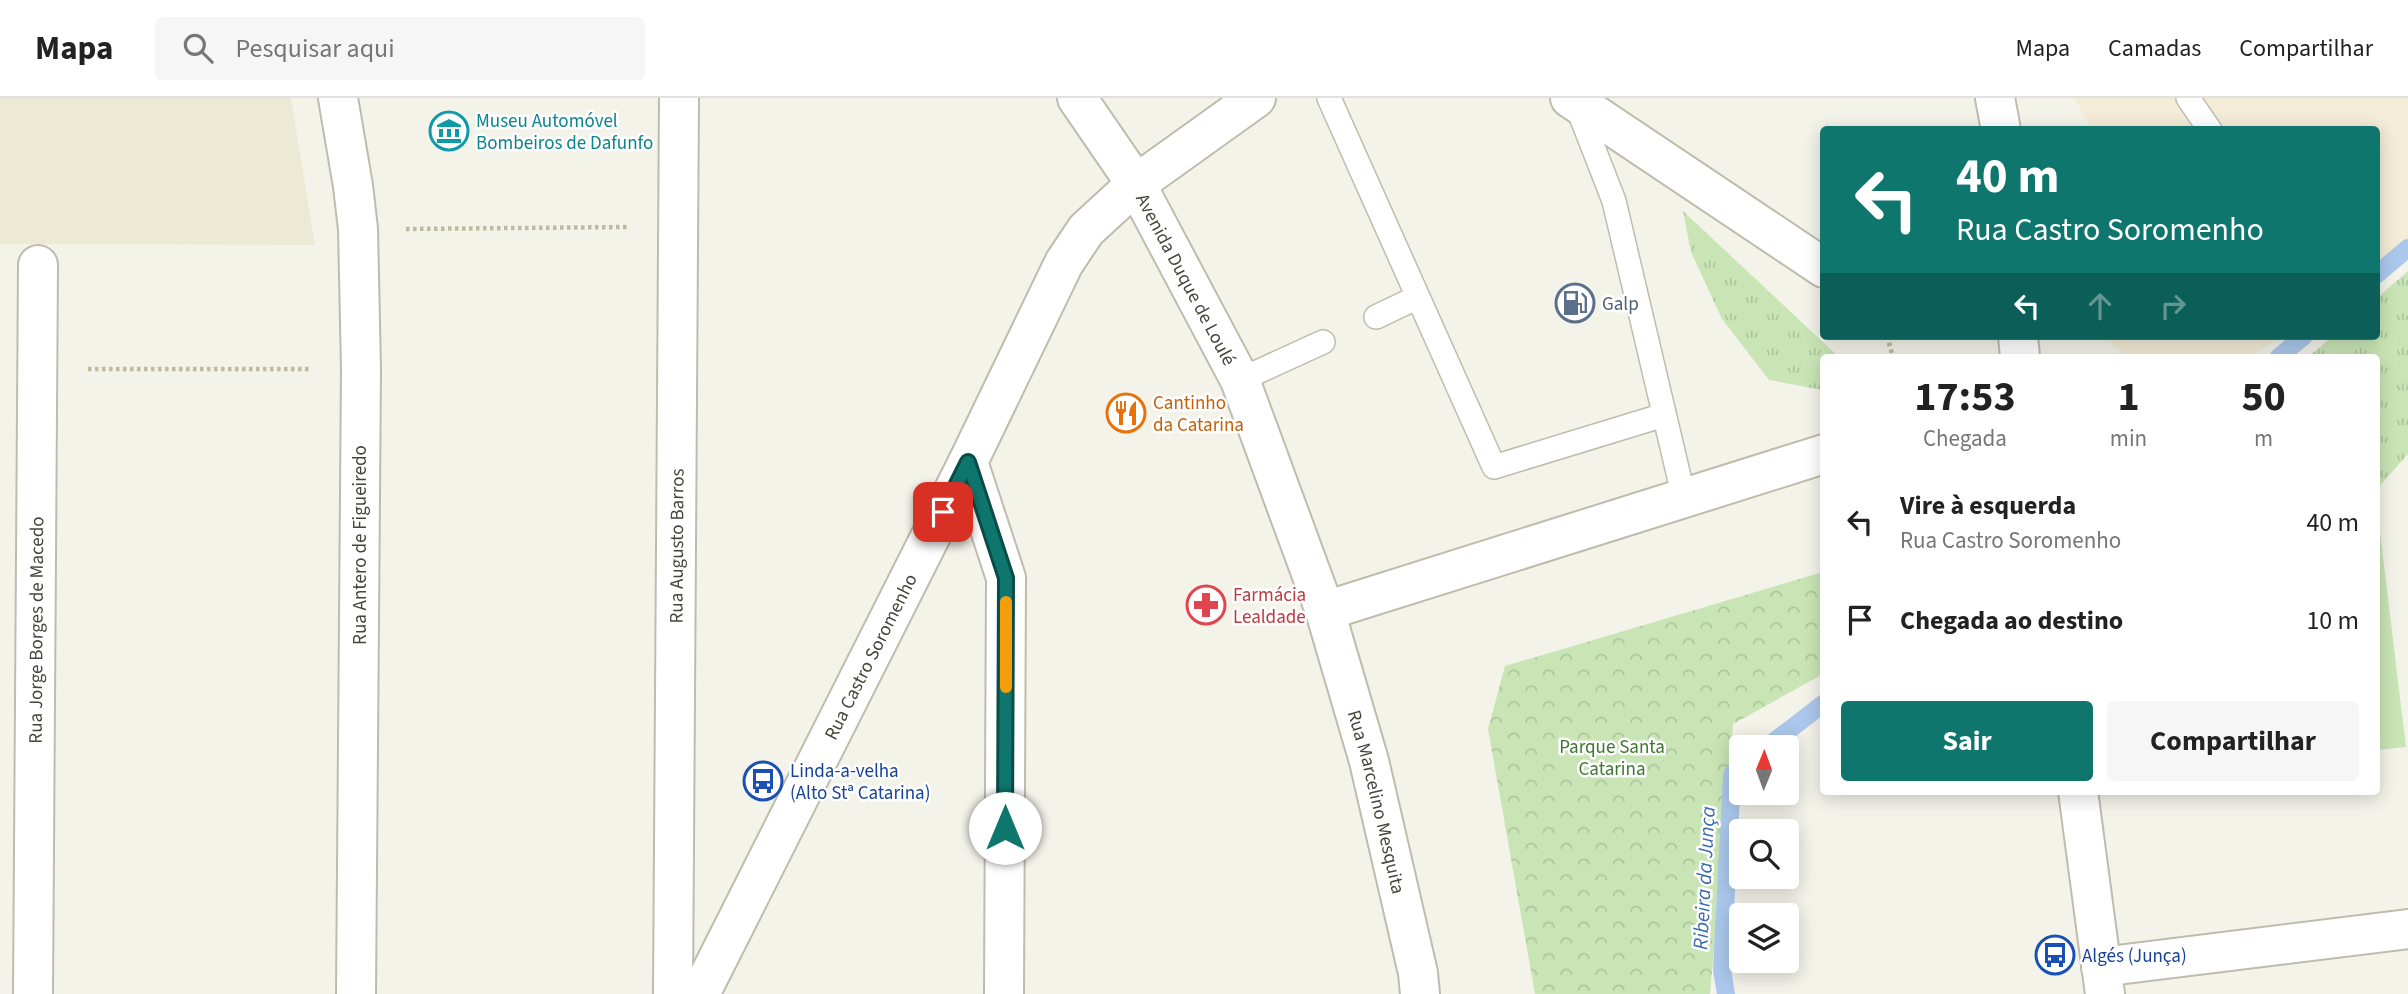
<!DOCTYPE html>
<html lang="pt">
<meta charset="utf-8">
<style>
body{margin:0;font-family:"Source Sans 3",sans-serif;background:#f6f6f6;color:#222;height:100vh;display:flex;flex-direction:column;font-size:26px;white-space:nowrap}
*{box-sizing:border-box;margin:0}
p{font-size:23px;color:#767676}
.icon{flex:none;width:38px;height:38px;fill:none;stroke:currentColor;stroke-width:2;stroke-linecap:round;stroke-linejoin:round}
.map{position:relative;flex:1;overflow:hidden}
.sheet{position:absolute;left:1820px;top:256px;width:560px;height:441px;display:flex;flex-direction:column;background:#fff;border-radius:7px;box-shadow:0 4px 18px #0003}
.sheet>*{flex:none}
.guide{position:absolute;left:1820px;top:28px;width:560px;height:214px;border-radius:7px;box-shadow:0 4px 18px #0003;background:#0f766e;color:#fff;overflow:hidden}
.needle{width:46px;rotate:1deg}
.fabs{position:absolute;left:1729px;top:637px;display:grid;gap:14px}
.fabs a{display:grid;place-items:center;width:70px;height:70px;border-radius:7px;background:#fff;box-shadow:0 4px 18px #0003;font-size:35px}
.pin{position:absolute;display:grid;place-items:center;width:60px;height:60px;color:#fff;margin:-30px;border-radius:14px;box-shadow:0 4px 10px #0006}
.me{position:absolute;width:77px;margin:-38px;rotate:0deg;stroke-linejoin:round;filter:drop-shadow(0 0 5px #0008)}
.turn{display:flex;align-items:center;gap:24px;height:147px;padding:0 21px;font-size:32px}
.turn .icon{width:91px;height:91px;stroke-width:2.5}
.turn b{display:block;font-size:49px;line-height:60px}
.lanes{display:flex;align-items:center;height:66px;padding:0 21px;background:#0003;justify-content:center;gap:35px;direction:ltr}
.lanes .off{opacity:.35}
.eta{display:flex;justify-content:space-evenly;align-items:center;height:119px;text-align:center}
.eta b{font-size:42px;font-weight:700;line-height:49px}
.action{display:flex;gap:14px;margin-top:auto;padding:14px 21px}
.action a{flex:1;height:80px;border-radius:7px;background:#0f766e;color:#fff;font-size:28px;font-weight:700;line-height:80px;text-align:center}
.action a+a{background:#f6f6f6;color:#222}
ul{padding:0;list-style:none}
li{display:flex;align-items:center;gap:21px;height:98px;padding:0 21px}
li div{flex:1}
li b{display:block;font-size:26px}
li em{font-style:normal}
header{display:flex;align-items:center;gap:42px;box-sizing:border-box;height:98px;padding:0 35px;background:#fff;border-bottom:2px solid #e0e0e0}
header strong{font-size:33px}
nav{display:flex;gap:38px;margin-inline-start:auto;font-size:24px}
.search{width:490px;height:63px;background:#f6f6f6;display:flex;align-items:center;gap:18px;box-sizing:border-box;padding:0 24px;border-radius:7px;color:#767676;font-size:26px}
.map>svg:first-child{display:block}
.commercial{fill:#f4ecd7}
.education{fill:#ece9d5}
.grass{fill:url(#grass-tufts)}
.park{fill:url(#park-crowns)}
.pitch{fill:#c9e5b6}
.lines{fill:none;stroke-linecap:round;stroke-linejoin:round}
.stream{stroke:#abc8ec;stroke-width:18}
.service-casing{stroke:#bfbcad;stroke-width:26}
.minor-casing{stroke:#bfbcad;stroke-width:42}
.tertiary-casing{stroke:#bfbcad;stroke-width:42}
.path{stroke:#c0b99f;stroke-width:4.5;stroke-dasharray:3.5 3.5;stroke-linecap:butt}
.service{stroke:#fff;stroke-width:23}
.minor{stroke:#fff;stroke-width:38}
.tertiary{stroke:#fff;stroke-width:38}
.route-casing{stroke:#0a4d48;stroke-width:18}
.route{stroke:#0f766e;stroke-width:12}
.slow{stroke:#f59e0b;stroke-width:12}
.labels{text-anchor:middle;stroke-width:5;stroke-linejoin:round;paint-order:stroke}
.culture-label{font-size:19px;fill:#0d838f;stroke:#fff;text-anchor:start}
.street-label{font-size:19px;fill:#484439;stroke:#fff}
.service-label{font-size:19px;fill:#4e5e75;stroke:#fff;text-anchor:start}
.food-label{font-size:19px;fill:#c56008;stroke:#fff;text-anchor:start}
.health-label{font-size:19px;fill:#be3a42;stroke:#fff;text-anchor:start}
.park-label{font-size:19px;fill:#3f762f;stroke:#fff}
.transit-label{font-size:19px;fill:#164399;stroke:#fff;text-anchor:start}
.water-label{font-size:21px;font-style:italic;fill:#386aad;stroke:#fff}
</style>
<header>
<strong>Mapa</strong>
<div class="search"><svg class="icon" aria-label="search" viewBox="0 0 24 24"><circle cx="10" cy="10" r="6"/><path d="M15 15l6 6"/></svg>Pesquisar aqui</div>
<nav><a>Mapa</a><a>Camadas</a><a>Compartilhar</a></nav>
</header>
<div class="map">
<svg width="2408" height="896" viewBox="0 0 2408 896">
<defs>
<pattern id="grass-tufts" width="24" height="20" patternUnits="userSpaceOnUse" patternTransform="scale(1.75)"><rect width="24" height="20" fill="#c9e5b6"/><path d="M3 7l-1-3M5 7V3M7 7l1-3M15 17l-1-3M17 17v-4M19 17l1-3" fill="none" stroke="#aec69d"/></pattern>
<pattern id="park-crowns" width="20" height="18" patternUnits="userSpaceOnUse" patternTransform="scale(1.75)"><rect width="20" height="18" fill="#c9e5b6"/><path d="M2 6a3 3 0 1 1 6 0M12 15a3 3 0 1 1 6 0" fill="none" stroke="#aec69d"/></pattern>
</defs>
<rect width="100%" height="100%" fill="#f4f3ea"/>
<path class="commercial" d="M2074 0H2408V145L2377 169 2376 32 2092 31Z
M2104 238H2282L2251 259H2126Z"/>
<path class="education" d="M0 0H291L315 147 0 146Z"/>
<path class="grass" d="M1683 113 1839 259H1824L1823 292 1769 282 1722 221 1691 154Z
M2408 173V356L2377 391 2376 259H2308L2333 238H2376L2377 200Z"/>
<path class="park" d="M1823 474V576L1733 626 1710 896H1535L1488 631 1505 568Z"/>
<path class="pitch" d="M2376 401 2406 649 2377 652H2376Z"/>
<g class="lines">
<path class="stream" d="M2376 177 2408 150
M2279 259 2304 238
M1767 649 1824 605
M1726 896 1722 872 1732 677 1741 670"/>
<defs>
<path id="service" d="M1329 0 1494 369 1664 317
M2188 0 2210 32
M1577 8 1614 103 1684 400
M1376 219 1418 199
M1240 282 1323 244"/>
<g id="minor">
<path d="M338 0 353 88 358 131 361 271 356 896"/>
<path id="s1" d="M1077 0 1136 86 1240 282 1325 513 1369 663 1418 875 1420 896"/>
<path d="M1570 0 1824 170"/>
<path d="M968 364 1006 480 1004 896"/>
<path d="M1325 513 1824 356"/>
<path d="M2101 869 2408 831"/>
<path id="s2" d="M33 896 38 167"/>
<path id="s3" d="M673 896 679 0"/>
<path id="s4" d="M700 896 968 364 1064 165 1086 132 1136 86 1256 0"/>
</g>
<path id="tertiary" d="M1995 0 2001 32
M2018 238 2020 259
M2078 693 2105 896"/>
</defs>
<use href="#service" class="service-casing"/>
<use href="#minor" class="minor-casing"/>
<use href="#tertiary" class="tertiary-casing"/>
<path class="path" d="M406 131 629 129
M1887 238 1893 259
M88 271H310"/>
<use href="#service" class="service"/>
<use href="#minor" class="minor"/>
<use href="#tertiary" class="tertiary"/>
</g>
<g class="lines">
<defs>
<path id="route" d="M943 414 968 364 1006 480 1005 730"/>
</defs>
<use href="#route" class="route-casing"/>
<use href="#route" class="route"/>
<path class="slow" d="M1006 589V504"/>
</g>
<defs>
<symbol id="museum-ring" viewBox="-11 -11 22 22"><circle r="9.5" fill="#fff" stroke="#0f9aa8" stroke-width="1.5"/><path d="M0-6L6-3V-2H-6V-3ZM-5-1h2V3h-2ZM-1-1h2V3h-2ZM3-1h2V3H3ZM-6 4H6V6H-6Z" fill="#0f9aa8"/></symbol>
<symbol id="fuel-ring" viewBox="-11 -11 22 22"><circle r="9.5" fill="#fff" stroke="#5c6f8a" stroke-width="1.5"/><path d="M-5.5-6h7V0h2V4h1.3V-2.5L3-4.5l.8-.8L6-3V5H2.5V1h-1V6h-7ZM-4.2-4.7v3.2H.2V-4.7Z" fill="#5c6f8a"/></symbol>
<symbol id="restaurant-ring" viewBox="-11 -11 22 22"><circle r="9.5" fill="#fff" stroke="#e8710a" stroke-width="1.5"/><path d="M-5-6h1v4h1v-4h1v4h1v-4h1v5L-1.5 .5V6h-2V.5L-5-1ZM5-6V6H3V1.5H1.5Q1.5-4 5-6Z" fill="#e8710a"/></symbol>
<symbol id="pharmacy-ring" viewBox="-11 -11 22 22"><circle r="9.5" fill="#fff" stroke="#e0444e" stroke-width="1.5"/><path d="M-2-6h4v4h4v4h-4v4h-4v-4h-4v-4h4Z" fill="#e0444e"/></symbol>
<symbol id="bus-ring" viewBox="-11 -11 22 22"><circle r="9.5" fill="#fff" stroke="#1a4fb4" stroke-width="1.5"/><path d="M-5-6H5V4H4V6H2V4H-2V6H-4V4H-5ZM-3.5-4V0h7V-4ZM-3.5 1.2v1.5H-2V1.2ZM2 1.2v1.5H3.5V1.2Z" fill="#1a4fb4"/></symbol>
</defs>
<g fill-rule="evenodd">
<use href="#museum-ring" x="427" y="11" width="44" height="44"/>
<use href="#fuel-ring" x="1553" y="183" width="44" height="44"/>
<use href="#restaurant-ring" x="1104" y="293" width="44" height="44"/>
<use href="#pharmacy-ring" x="1184" y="485" width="44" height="44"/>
<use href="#bus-ring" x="741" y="661" width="44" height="44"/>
<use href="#bus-ring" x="2033" y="835" width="44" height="44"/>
</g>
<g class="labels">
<g class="culture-label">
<text x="476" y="29">Museu Automóvel<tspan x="476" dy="22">Bombeiros de Dafunfo</tspan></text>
</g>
<g class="street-label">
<text dy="7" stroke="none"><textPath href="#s1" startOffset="212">Avenida Duque de Loulé</textPath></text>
<text transform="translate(359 447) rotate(-90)" y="7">Rua Antero de Figueiredo</text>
<text dy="7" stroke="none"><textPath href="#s3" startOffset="448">Rua Augusto Barros</textPath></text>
<text dy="7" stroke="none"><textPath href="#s2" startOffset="364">Rua Jorge Borges de Macedo</textPath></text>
<text dy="7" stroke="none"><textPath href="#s4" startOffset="378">Rua Castro Soromenho</textPath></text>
<text dy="7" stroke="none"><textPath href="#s1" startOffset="770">Rua Marcelino Mesquita</textPath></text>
</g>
<g class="service-label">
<text x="1602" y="212">Galp</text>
</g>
<g class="food-label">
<text x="1153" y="311">Cantinho<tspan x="1153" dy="22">da Catarina</tspan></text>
</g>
<g class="health-label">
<text x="1233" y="503">Farmácia<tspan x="1233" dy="22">Lealdade</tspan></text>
</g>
<g class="park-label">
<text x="1612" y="655">Parque Santa<tspan x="1612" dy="22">Catarina</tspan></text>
</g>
<g class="transit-label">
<text x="790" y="679">Linda-a-velha<tspan x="790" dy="22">(Alto Stª Catarina)</tspan></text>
<text x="2082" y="864">Algés (Junça)</text>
</g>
<g class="water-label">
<text transform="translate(1704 780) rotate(-87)" y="7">Ribeira da Junça</text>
</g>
</g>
</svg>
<div class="fabs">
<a><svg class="needle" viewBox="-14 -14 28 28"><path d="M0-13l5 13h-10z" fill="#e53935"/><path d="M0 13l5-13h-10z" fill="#767676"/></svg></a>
<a><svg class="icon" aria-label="search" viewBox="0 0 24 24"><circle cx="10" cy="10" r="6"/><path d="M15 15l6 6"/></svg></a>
<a><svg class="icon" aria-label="layers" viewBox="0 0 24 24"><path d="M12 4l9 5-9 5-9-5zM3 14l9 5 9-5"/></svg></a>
</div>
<div class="pin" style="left:943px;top:414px;background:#d93025"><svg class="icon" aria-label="arrive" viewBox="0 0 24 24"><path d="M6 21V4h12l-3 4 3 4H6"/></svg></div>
<svg class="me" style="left:1005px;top:730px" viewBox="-20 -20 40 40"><circle r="19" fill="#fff"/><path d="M0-13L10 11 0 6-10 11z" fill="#0f766e"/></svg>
<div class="guide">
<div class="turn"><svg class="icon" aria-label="left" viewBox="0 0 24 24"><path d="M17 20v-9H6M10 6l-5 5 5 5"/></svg><div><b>40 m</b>Rua Castro Soromenho</div></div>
<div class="lanes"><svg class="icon" aria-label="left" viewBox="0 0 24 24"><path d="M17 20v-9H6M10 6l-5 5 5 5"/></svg><svg class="icon off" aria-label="ahead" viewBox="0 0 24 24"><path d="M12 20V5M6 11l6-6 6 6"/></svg><svg class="icon off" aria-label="right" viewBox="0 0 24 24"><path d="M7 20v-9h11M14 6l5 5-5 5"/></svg></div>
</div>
<section class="sheet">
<div class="eta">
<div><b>17:53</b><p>Chegada</p></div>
<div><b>1</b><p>min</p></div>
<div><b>50</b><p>m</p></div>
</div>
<ul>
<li><svg class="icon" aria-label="left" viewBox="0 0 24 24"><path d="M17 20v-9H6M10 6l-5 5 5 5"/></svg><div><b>Vire à esquerda</b><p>Rua Castro Soromenho</p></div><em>40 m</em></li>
<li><svg class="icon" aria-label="arrive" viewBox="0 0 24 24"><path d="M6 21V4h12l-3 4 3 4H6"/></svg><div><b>Chegada ao destino</b></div><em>10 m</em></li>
</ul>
<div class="action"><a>Sair</a><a>Compartilhar</a></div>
</section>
</div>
